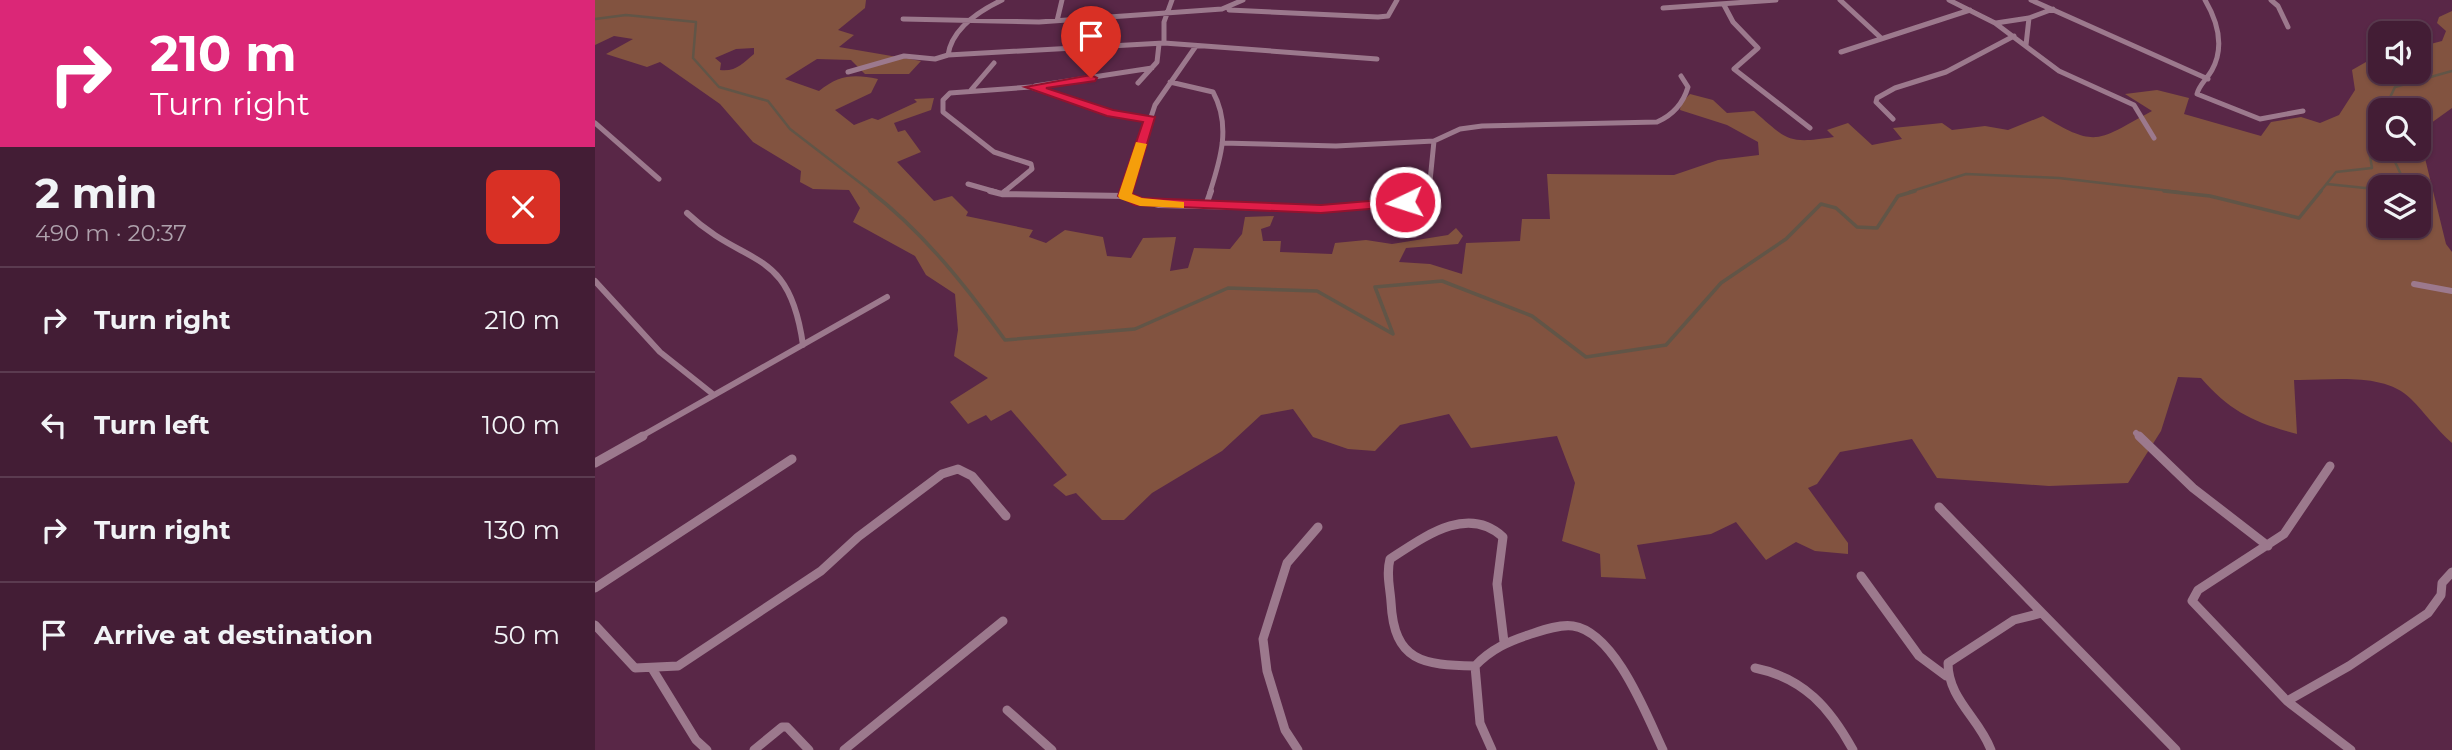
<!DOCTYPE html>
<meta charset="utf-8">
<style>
body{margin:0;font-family:Montserrat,sans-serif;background:#4d2a41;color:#f1f3f6;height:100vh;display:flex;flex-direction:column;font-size:26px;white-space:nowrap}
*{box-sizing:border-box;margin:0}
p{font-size:23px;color:#afa2ad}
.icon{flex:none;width:38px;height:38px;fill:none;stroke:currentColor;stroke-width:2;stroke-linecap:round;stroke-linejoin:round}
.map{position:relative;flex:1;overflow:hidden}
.details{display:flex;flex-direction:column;background:#431d35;width:595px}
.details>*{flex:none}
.guide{background:#db2777;color:#fff;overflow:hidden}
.tools{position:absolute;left:1773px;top:21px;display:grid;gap:14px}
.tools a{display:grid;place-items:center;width:63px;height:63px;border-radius:14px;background:#431d35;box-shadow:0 2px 5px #0004,0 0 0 2px #5b3b50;font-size:35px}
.pin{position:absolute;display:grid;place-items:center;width:60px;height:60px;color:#fff;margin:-72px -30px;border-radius:50% 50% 50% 0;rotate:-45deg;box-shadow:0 0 7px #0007}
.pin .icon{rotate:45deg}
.me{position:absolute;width:77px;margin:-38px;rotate:266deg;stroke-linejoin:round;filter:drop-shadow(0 0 5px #0008)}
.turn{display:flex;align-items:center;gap:24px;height:147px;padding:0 35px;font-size:32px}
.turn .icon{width:91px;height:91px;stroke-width:2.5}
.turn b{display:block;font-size:49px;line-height:60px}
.round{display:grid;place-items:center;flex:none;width:74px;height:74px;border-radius:14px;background:#4d2a41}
.overview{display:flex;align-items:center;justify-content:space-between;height:119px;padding:0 35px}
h1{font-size:42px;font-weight:700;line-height:52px}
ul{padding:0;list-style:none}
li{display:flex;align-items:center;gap:21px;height:105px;padding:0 35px;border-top:2px solid #5b3b50}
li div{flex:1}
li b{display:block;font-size:26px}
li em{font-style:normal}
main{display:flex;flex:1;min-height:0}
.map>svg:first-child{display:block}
.green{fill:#825340;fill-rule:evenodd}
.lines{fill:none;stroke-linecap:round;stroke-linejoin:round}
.stream-far1{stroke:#615547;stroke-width:2.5}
.stream{stroke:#615547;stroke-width:3.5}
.street-far2{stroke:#9c798d;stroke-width:5}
.street-far1{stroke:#9c798d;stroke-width:6}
.street{stroke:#9c798d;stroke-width:9}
.route{fill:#e11d48;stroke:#92132f;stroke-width:2}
.slow{fill:#f59e0b}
</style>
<main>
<section class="details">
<div class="guide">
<div class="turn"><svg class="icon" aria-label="right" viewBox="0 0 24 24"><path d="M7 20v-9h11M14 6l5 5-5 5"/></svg><div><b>210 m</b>Turn right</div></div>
</div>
<div class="overview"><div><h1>2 min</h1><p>490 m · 20:37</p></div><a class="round" style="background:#d93025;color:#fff"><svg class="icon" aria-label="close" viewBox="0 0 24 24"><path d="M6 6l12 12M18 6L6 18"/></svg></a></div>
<ul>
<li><svg class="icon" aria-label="right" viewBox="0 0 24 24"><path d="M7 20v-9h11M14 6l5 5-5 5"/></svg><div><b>Turn right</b></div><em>210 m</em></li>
<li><svg class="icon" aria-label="left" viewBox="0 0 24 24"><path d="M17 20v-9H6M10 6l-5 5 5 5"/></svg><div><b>Turn left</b></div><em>100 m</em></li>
<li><svg class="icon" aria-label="right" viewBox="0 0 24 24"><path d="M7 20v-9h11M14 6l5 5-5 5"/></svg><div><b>Turn right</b></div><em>130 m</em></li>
<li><svg class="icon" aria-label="arrive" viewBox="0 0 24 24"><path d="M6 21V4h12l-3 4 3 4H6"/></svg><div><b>Arrive at destination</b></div><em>50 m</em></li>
</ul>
</section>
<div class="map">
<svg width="1857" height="750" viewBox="0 0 1857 750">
<rect width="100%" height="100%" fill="#592747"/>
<path class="green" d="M0 0H271L270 8 243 30 259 35 244 47 326 61 314 74H270L256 60 222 59 190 79 224 91C244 75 258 74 283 79L276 93 240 110 259 125 277 118 283 120 322 102 319 99 339 98 336 110 299 123 303 132 310 130 326 152 302 162 339 201 357 196 373 212 371 216 438 230 434 237 451 243 470 230 508 237 512 256 536 258 548 238 581 237 575 271 593 268 599 248 635 249 647 234 650 217 679 216 675 226 666 229 668 241H686L685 252 737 254 740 243 771 240 797 244 853 235 861 228 868 236 863 244 811 248 804 262 835 264 867 274 871 243 925 241 927 219H955L952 174 1079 175 1123 160 1164 155 1163 142 1132 125 1085 110 1086 103 1095 94 1118 100 1132 113 1159 111C1193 141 1193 144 1239 137L1232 130 1253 123 1277 145 1307 139 1298 128 1347 123 1357 130 1390 126 1413 130 1448 116C1503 150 1504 139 1557 111L1530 94 1562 90 1594 98 1589 114 1666 136 1676 122 1706 117 1725 123 1744 115 1760 90 1757 70 1785 54V72H1824V47L1847 41 1851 31 1842 23 1844 17 1857 11V108L1832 126 1826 142 1851 244 1857 252V443C1841 429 1830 413 1816 399 1788 371 1734 381 1699 380L1702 434C1658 422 1636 412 1606 378L1583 377 1566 431 1533 483 1454 486 1342 478 1317 439 1245 452 1222 484 1213 488 1253 543V554L1220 551 1201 542 1171 560 1141 522 1116 534 1042 545 1051 579 1006 577 1005 554 967 541 980 483 962 436 876 448 854 414 805 425 780 451 753 449 718 437 698 409 666 415 627 451 557 493 529 520H507L481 493 471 496 458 485 472 475 416 410 396 421 391 415 373 424 355 402 393 378 359 356 363 330 360 294 331 275 320 256 258 222 265 208 254 190 218 189 205 182 206 171 158 142 125 104 65 62 52 67 11 54 38 39 19 36 0 45ZM159 48V54C148 63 141 72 125 70L126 63 120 58 141 49ZM1785 110H1824V149H1785ZM1785 187H1824V226H1785Z"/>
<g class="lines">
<path class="stream-far1" d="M0 19 31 15 101 22 98 58 124 87 173 101 195 129 277 192
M1789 110 1800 87 1857 71
M1785 120V124
M1732 184 1770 188 1809 181 1794 149
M1314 192 1371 174 1464 178 1584 192
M1725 192 1741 172 1777 168 1775 156 1785 149"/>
<path class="stream" d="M275 191C328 232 370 285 410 340L540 329 633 288 722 291 798 334 780 287 847 281 937 316 991 357 1071 345 1126 283 1191 239 1226 204 1241 208 1262 227 1282 228 1303 196 1320 191
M1569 191 1615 196 1704 218 1726 191"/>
<path class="street-far2" d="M407 0C384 11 357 28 353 55L569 43
M577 0 569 22V43L782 59
M1245 0 1285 37
M1354 0 1400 23 1464 71 1539 105 1559 138
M1436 0 1613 79
M1610 0C1623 22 1630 46 1617 70 1612 79 1604 85 1602 94L1665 119 1708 111
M1676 0 1683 6 1693 27
M1129 5 1138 22 1163 48 1139 69 1215 128
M1068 8 1181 0
M634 10 783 17 793 16 802 0
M308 19 444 22 627 9 648 0
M462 21 467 0
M1401 23 1434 18 1458 9
M1431 45 1434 18
M1246 52 1375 10
M253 72 309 56 340 59 353 55
M575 82 618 92C636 125 626 158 615 192
M543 83 562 62 564 44
M440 86 557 68
M376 90 399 63
M1298 119 1281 102 1282 98 1300 88 1351 72 1419 36
M0 123 64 179
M627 143 741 146 839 141 865 129 887 126 1062 122C1078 115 1088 104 1093 87L1086 76
M373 184 401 192
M409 192 437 169 436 164 399 152 348 112V100L355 93 436 87 516 113 555 120
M531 192 560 105 601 46
M831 192 834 191 839 141"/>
<path class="street-far1" d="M395 191 407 194 530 196 564 205 726 209 809 203 834 191
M407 194 411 191
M530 196 532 191
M611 205 616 191
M92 213C151 269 194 245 208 345
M0 281 65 352 119 395
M1819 284 1857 291
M1541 433 1545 437
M45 437 292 297"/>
<path class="street" d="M1544 436 1598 488 1673 546
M0 463 48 436
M1735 466 1689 534 1603 590 1597 601 1692 701 1756 750
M1344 507 1447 613
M1266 576 1324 656 1351 676
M0 588 197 459
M0 625 40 668 83 666 226 571 263 537 347 474 363 469 377 476 411 516
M880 666C828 665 799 662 796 602 795 587 791 574 795 559 829 537 872 504 908 537L902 584 909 642
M1160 668C1209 678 1235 708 1258 750
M58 670 101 740 112 750
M1692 701 1754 666 1833 613 1846 595 1847 583 1857 572
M412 710 457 750
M159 750 187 727H192L214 750
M249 750 408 621
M703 750 690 730 672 671 668 639 692 563 723 527
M897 750 885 723 880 666C896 649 914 641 936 634 948 630 965 624 978 626 1020 632 1052 716 1068 750
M1396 750C1384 718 1353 699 1353 663L1419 620 1447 613 1581 750"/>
</g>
<path class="route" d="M496 75 502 78 500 81 451 88 518 110 560 117 537 194 547 198 726 205 810 198 816 202 810 206 726 213 540 205 523 196 548 122 512 116 430 87Z"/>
<path class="slow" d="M541 142 552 144 537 194 547 198 589 202V208L545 206 525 199 523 196Z"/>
</svg>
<div class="tools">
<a><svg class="icon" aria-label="sound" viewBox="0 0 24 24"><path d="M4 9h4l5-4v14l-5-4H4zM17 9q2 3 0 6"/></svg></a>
<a><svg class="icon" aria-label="search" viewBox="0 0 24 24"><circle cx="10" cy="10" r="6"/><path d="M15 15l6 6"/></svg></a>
<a><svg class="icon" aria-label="layers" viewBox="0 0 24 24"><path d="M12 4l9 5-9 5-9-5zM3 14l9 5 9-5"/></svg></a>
</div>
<div class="pin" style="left:496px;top:78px;background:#d93025"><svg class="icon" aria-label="arrive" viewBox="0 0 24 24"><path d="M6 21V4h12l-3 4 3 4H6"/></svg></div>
<svg class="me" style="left:810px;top:202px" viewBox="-20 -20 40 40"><circle r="17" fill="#e11d48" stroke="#fff" stroke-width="3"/><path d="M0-11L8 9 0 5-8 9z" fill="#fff"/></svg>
</div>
</main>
